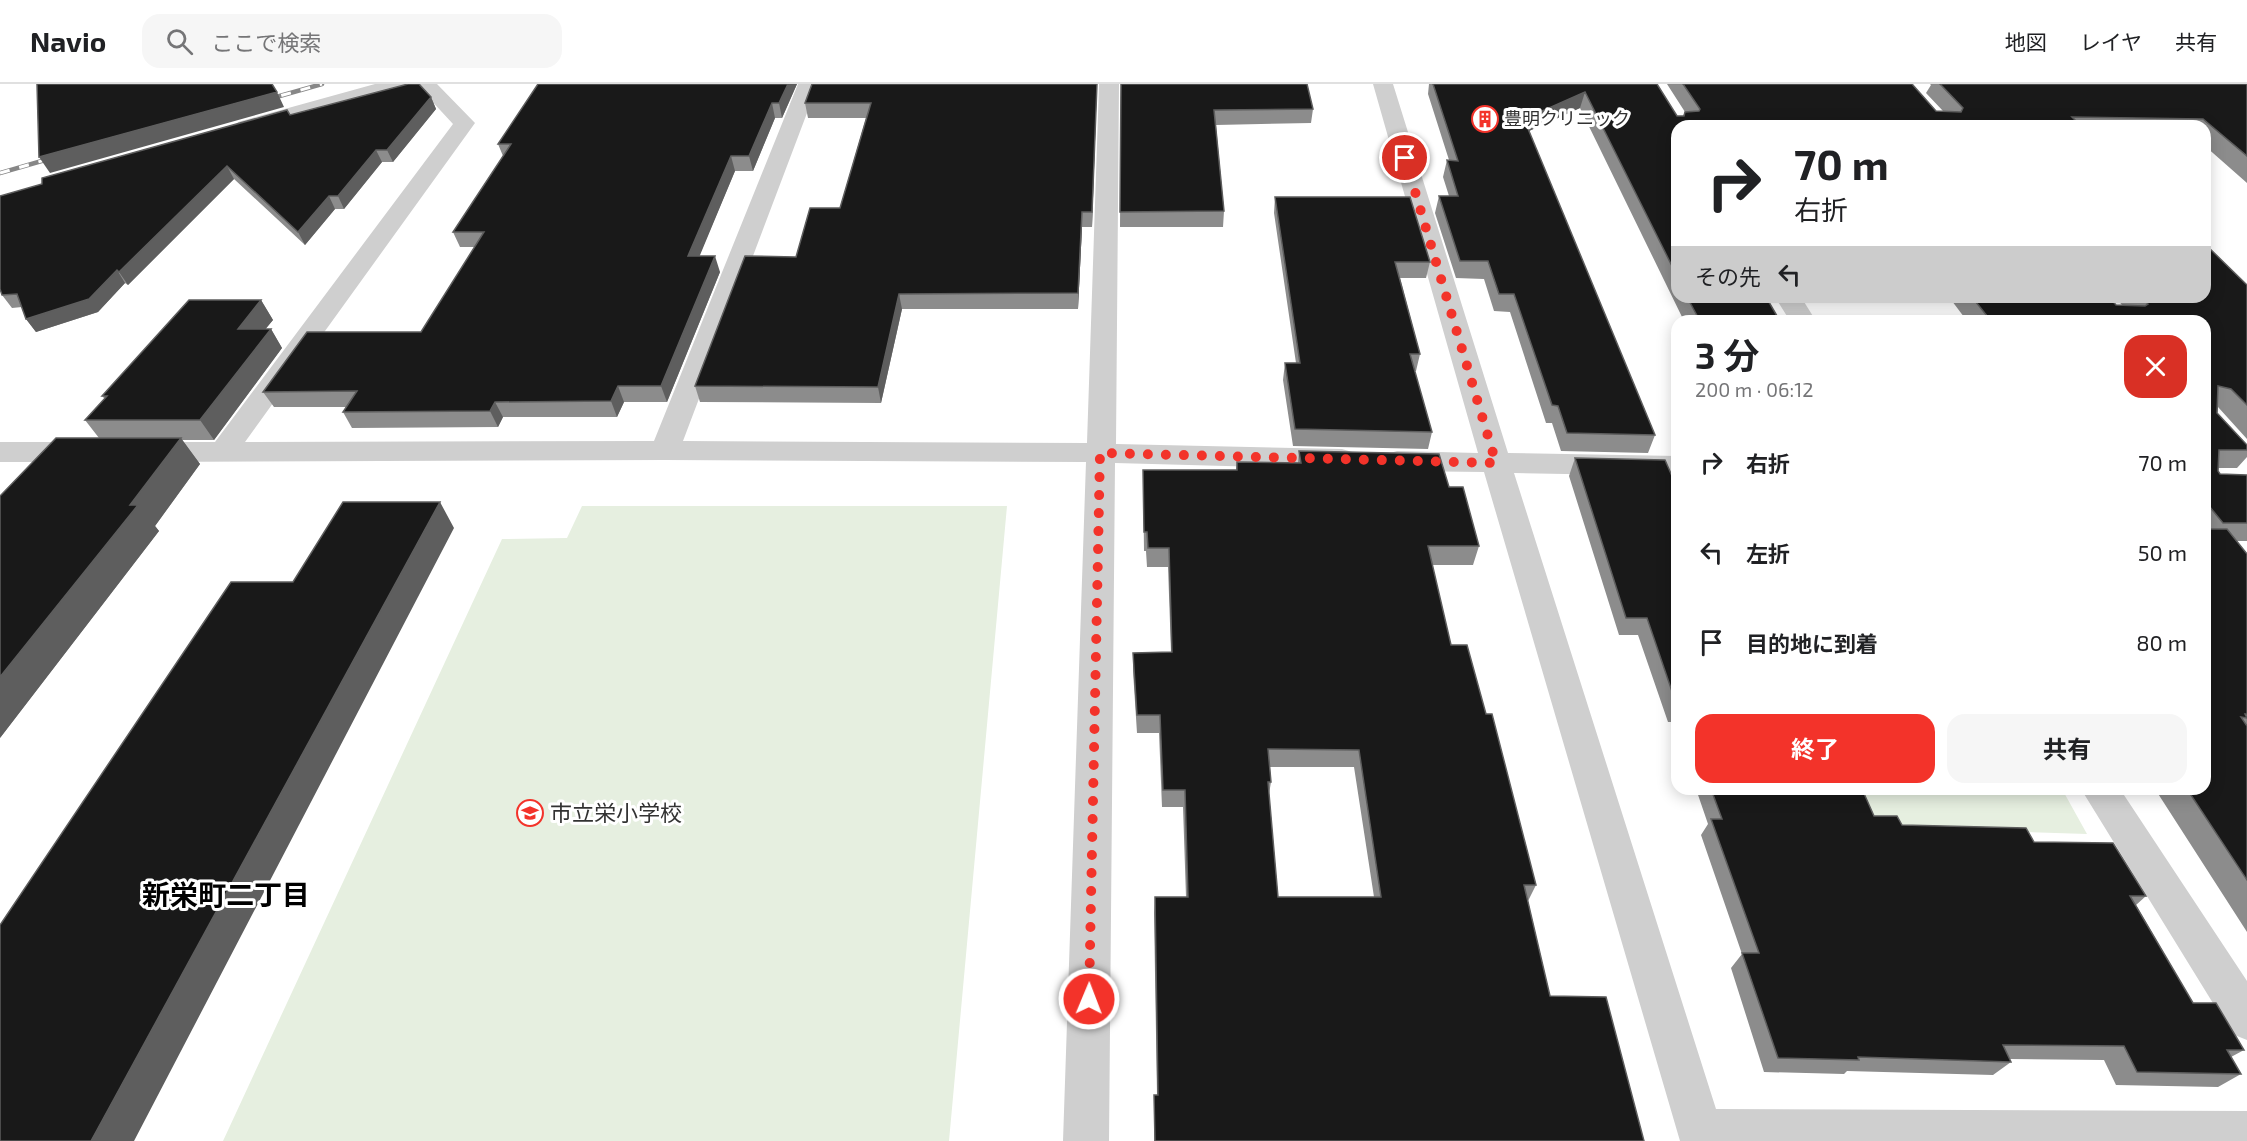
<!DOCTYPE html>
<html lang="ja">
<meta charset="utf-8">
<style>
body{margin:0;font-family:"Exo 2","Noto Sans JP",sans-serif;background:#f6f6f6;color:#202124;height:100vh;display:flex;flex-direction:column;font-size:22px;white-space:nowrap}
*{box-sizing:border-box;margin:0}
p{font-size:20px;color:#757577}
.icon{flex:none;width:33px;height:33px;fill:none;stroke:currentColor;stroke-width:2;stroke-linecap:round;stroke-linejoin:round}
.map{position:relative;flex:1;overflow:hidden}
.details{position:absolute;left:1671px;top:231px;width:540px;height:480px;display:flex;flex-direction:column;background:#fff;border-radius:18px;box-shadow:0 3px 15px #0003}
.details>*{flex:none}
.guide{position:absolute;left:1671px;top:36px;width:540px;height:183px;border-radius:18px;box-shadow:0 3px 15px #0003;background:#fff;color:#202124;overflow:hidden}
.pin{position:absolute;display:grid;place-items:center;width:51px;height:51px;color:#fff;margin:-26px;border:3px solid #fff;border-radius:50%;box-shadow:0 2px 6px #0007}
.me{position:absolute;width:66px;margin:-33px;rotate:1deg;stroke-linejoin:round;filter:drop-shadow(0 0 4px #0008)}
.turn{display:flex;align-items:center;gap:21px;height:126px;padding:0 24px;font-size:27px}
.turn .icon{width:78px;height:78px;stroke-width:2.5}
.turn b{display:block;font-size:42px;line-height:51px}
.then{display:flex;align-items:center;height:57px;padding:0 24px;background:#0003;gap:12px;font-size:22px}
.round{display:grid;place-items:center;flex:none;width:63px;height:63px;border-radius:18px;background:#f6f6f6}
.head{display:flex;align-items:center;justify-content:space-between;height:102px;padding:0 24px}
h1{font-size:36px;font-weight:700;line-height:45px}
.action{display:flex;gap:12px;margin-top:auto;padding:12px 24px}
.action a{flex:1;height:69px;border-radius:18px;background:#f3332a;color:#fff;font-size:24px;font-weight:700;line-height:69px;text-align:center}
.action a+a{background:#f6f6f6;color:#202124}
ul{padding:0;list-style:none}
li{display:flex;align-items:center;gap:18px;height:90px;padding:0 24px}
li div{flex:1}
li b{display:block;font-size:22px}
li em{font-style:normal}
header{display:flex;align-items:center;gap:36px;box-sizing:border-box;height:84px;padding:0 30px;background:#fff;border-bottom:2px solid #e0e0e0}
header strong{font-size:28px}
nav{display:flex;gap:33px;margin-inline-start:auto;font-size:21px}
.search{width:420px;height:54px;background:#f6f6f6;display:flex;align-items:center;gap:15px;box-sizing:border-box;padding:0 21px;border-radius:18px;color:#757577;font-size:22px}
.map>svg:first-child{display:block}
.green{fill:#e6efe0}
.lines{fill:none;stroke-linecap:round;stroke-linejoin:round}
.minor{fill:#cfcfcf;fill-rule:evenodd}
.rail-casing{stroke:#878787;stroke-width:4.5}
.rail{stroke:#fff;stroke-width:3;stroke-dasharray:10;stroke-linecap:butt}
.wall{fill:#8c8c8c;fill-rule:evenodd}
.shaded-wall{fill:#5e5e5e}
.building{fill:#191919;stroke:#5e5e5e;stroke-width:1.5;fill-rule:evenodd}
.route{stroke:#f3332a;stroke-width:10;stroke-dasharray:0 18}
.labels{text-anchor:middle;stroke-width:6;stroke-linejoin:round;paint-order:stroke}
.far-poi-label{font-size:18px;fill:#323232;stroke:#fff;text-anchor:start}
.poi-label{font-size:22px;fill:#323232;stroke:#fff;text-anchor:start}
.near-neighbourhood-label{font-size:28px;font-weight:bold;fill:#000;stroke:#fff}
</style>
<header>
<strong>Navio</strong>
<div class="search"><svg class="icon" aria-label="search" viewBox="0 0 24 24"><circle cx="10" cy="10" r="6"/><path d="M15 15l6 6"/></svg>ここで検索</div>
<nav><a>地図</a><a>レイヤ</a><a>共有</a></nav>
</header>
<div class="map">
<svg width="2247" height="1057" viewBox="0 0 2247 1057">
<rect width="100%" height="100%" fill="#fff"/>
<path class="green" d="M582 422H1007L949 1057H223L502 455 567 454Z
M1859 705H2062L2087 750 1875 743Z"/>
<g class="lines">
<path class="minor" d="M375 0H407L404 4 254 48 246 49 238 48 235 43 238 38Z
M416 0H437L475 39 245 358 654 357 798 0H818L683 357 1087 359 1099 0H1119L1116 360 1342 365 1352 368 1357 375 1352 382 1342 385 1115 379 1109 1057H1063L1086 378 665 376 146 378 136 375 131 368 136 361 146 358H215L453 40Z
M1373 0H1393L1508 369 1677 372V392L1514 389 1716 1025 2247 1027V1057H1680L1484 388 1397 387 1387 384 1382 377 1387 370 1397 367 1478 369Z
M1775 213H1801L1816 237H1790Z
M0 358H88L98 361 103 368 98 375 88 378H0Z
M2081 705H2120L2247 897V956L2232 950Z"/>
<defs>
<path id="rail" d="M262 17 322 0
M0 89 59 72"/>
</defs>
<use href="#rail" class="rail-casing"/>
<use href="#rail" class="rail"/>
</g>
<path class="wall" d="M797 0 782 34H775L753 87H735L699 172 720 188 667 318H624L617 333H503L498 343 352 344 343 328 346 323H274L263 308 421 248 475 163H460L453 148 503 72 498 60Z
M812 0H1097L1092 143H1082L1078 225H902L881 319 700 318 695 302 796 173 840 124 866 34H808L805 19Z
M1121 0 1313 25 1311 39 1216 41 1224 127 1223 143H1120Z
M1429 0H1657L1677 32H1683L1685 28 1667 0H1912L1936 27H1943L1926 9 1931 1 1930 0H2247V99L2205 62V42H1677V213H1766L1780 237H1684L1580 24 1529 47 1655 351 1648 369 1561 367 1552 339H1546L1510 228 1494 227 1484 195 1456 194 1435 129 1439 112H1449L1443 93 1447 76H1449L1428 10Z
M431 13 436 25 393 78H382L344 125H335L305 161 234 95 128 201 125 199 98 228 36 248 26 235 22 223 12 224 2 211 42 100 290 31Z
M1275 113 1430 178 1426 194H1400L1420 270 1416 287H1414L1432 348 1428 365 1293 362 1283 296 1285 279H1296L1274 129Z
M2247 201V355L2218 323 2217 329 2247 361V373L2237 384H2218V387L2220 390 2247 391V457H2236L2247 470V848L2155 705H2205V237H1967L1949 213H2109L2116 221H2122L2115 213H2205Z
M261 216 273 236 265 245H271L282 264 214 356H182L200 380 155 442 159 447 0 654 99 354 85 336 105 315 102 312Z
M1299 367 1449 403 1479 462 1473 481H1432L1451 561 1486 630 1536 801 1528 817 1550 912 1644 1057H1154V1011H1157L1154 829 1155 813H1186L1183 723H1162L1159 649H1137L1133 587V569L1171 568 1168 483H1147L1146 467H1144L1143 386H1236L1237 378 1298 379ZM1270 683H1354L1374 813H1278L1269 710 1271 698Z
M1575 374 1677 392V651L1672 638H1668L1638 551H1619L1569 392Z
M1696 705H1862L1874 732 1902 741 2034 758 2146 812 2136 821 2193 919 2244 966 2231 973 2241 990 2218 1003 2116 1001 2104 976 2010 975 2011 978 1993 991 1847 987 1844 990 1764 988 1731 884 1742 870 1701 751 1708 740Z"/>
<path class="shaded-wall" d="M788 0H797L782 34 779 19Z
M1097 0 1092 143V128Z
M277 8 284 23 50 89 39 73Z
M1585 8 1580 24 1520 51 1524 35Z
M431 13 436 25 393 78 387 66Z
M772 19 775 34 753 87 749 72Z
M376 66 382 78 344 125 338 112Z
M731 72 735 87 693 188 688 172Z
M227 82 234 95 128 201 119 188Z
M329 112 335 125 305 161 298 148Z
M1082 128V143L1078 225V209Z
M715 172 720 188 667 318 661 302Z
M117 186 125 199 98 228 36 248 26 235Z
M899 210 902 225 881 319 878 303Z
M261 216 273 236 250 264 238 245Z
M271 245 282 264 214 356 200 336Z
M618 302 624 318 617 333 611 317Z
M495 318 503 333 498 343 490 327Z
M181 354 200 380 155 442 159 447 0 654V593Z
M440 418 454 444 134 1057H91Z"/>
<path class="building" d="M37 0H272L277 8 39 73Z
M408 0H419L431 13 387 66H376L338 112H329L298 148 227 82 119 188 117 186 89 215 26 235 17 210 2 211 0 205V112L42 100V94L287 26 290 31Z
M538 0H788L779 19H772L749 72H731L688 172H715L661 302H618L611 317 495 318 490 327 343 328 357 307 263 308 307 248H421L484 148H453L511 60H498Z
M812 0H1097L1092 128H1082L1078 209 899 210 878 303 695 302 745 172 796 173 810 124H840L871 19H805Z
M1121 0H1307L1313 25 1214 26 1224 127 1120 128Z
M1433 0H1657L1677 32H1684L1685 28 1699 27 1700 25 1683 0H1912L1936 27 1961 28 1963 24 1940 0H2247V72L2203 35 2072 33 2081 42H1677V192L1585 8 1524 35 1655 351 1567 349 1558 322 1552 321 1514 210H1499L1488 177H1460L1439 112H1458L1447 76 1458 77Z
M1275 113H1410L1430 178H1395L1420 270H1410L1432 348 1295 345 1285 279H1300Z
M2205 160 2247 201V321L2231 305 2218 302 2217 329 2247 361V366H2219L2218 387 2220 390 2247 391V439H2223L2205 417V237H1991L1972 213H2109L2116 221 2145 222 2148 220 2142 213H2205Z
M1687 213H1766L1780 237H1700Z
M189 216H261L238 245H271L200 336H85L107 312H102Z
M56 354H181L130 421H138L0 593V412Z
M1299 367 1439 370 1449 403H1463L1479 462H1428L1451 561H1467L1486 630H1492L1536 801H1524L1550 912 1606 913 1644 1057H1155L1154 1011H1158L1155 813H1188L1185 706H1163L1160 631H1137L1133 569 1172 568 1169 464H1148L1147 448H1144L1143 386H1237V378L1301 379ZM1268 665 1359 666 1381 813H1278L1268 698H1271Z
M1575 374 1665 376 1672 392H1677V622L1647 534H1626Z
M343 418H440L91 1057H0V841L231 498H293Z
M2205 445H2227L2247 470V630H2245L2247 634 2241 633 2247 642V796L2187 705H2205Z
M1711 705H1862L1874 732H1897L1902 741 2026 744 2034 758 2113 759 2146 812H2130L2193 919H2216L2244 966H2227L2241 990 2137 988 2124 962 2003 961 2011 978 1858 973 1859 976 1778 974 1742 869H1759L1711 735H1722Z"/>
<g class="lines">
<path class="route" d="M1089 915 1100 369 1496 379 1405 74"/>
</g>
<defs>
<symbol id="building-ring" viewBox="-11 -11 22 22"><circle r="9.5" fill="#fff" stroke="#f3332a" stroke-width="1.5"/><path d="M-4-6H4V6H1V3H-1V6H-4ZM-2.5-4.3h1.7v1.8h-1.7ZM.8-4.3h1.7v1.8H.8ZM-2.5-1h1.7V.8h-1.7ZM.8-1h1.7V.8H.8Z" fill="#f3332a"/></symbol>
<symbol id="school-ring" viewBox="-11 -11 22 22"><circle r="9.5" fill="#fff" stroke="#f3332a" stroke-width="1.5"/><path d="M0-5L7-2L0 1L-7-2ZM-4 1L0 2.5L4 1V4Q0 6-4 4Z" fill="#f3332a"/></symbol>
</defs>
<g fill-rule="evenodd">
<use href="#building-ring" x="1470" y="20" width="30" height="30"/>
<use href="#school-ring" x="515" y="714" width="30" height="30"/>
</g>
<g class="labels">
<g class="far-poi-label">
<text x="1504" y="41">豊明クリニック</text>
</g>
<g class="poi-label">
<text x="550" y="737">市立栄小学校</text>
</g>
<g class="near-neighbourhood-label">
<text x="226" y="821">新栄町二丁目</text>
</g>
</g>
</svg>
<div class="pin" style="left:1405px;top:74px;background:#d93025"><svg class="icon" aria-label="arrive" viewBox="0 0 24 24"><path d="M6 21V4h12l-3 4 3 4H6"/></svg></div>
<svg class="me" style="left:1089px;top:915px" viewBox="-20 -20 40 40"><circle r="17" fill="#f3332a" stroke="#fff" stroke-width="3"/><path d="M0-11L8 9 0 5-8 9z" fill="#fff"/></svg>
<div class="guide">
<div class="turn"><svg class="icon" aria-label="right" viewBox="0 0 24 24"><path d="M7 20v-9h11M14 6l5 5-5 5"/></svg><div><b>70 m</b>右折</div></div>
<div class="then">その先<svg class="icon" aria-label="left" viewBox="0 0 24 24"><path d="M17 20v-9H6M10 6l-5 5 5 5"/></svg></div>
</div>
<section class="details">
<div class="head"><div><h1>3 分</h1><p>200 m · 06:12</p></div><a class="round" style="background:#d93025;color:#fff"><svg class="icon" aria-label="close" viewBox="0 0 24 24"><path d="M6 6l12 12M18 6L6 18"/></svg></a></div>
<ul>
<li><svg class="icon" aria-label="right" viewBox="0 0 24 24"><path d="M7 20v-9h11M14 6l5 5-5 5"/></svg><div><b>右折</b></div><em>70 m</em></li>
<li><svg class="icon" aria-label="left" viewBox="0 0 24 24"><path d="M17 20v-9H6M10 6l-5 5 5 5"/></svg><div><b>左折</b></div><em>50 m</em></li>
<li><svg class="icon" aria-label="arrive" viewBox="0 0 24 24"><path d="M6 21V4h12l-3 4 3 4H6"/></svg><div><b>目的地に到着</b></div><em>80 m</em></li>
</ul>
<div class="action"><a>終了</a><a>共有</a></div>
</section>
</div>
